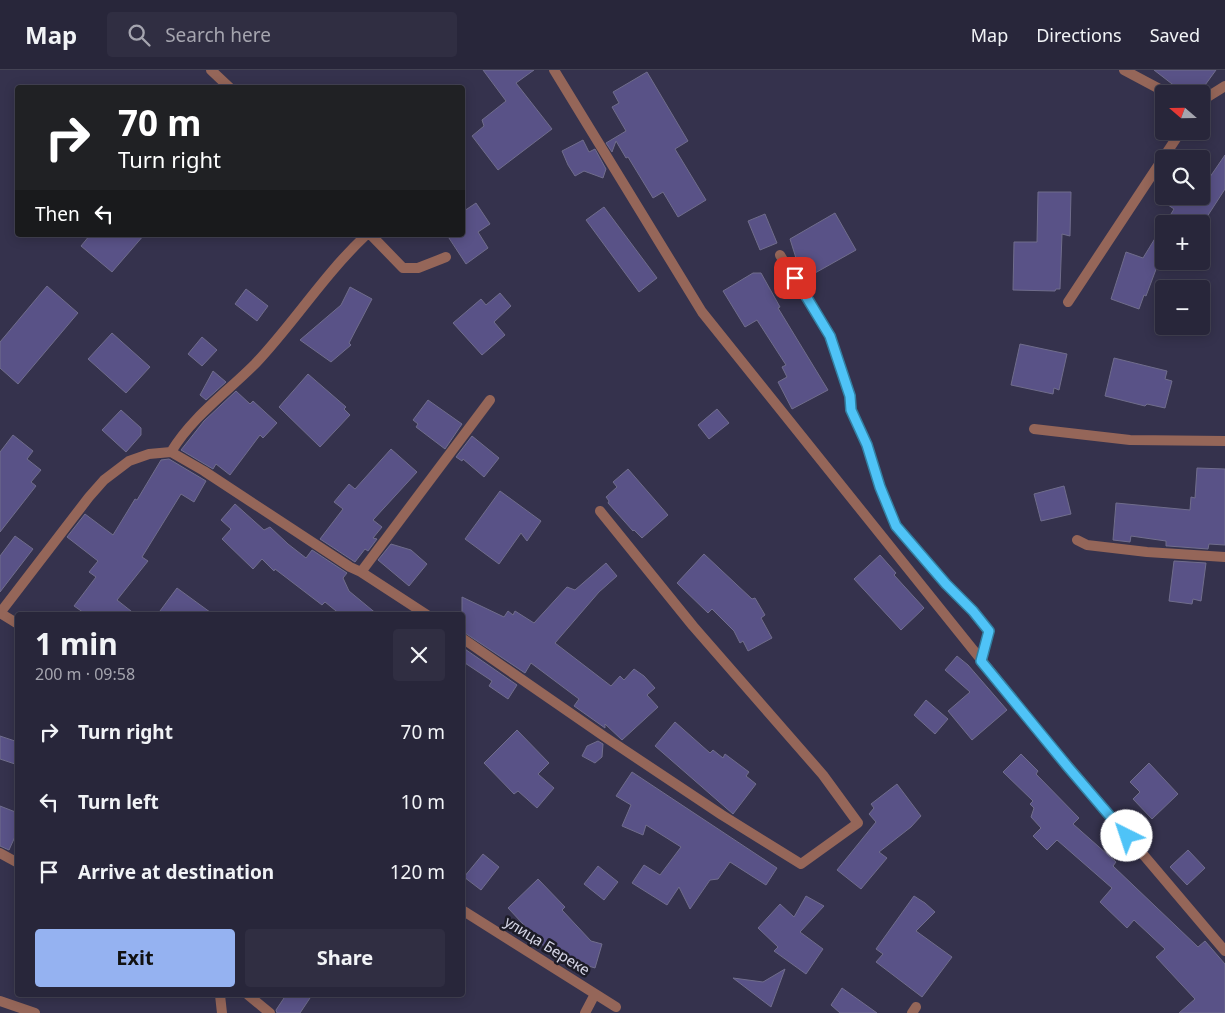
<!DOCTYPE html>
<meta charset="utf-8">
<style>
body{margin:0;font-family:"Noto Sans",sans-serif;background:#302e42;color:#f1f3f6;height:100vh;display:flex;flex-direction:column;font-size:19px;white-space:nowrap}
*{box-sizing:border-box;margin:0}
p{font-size:16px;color:#a5a5af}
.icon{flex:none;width:28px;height:28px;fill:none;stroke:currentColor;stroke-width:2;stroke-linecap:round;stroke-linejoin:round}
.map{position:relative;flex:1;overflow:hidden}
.drawer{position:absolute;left:15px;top:542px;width:450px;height:385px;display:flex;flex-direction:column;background:#28263a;border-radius:5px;box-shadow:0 2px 12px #0003,0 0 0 1px #444354}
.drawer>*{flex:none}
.hud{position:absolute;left:15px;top:15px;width:450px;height:152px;border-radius:5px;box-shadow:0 2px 12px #0003,0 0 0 1px #444354;background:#202124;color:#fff;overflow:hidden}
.needle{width:32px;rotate:290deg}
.tools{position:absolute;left:1155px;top:15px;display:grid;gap:10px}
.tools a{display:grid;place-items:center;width:55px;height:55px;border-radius:5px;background:#28263a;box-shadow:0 2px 12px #0003,0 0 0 1px #444354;font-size:25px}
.pin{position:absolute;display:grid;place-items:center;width:42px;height:42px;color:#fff;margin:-21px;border-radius:10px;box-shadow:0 2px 8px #0006}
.me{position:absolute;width:55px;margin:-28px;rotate:319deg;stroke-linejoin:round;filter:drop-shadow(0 0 4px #0008)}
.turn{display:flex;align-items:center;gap:18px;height:105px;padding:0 20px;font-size:22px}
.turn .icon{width:65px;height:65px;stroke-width:2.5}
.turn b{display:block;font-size:35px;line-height:42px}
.then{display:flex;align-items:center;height:48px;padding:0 20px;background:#0003;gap:10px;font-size:19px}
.round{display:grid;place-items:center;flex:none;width:52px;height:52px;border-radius:5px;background:#302e42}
.head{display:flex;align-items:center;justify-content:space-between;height:85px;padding:0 20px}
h1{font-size:30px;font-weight:700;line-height:38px}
.action{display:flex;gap:10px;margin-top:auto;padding:10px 20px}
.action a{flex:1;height:58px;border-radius:5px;background:#95b2f1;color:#111;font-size:20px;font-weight:700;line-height:58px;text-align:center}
.action a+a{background:#302e42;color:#f1f3f6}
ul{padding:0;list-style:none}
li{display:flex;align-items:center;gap:15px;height:70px;padding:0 20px}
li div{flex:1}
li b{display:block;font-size:19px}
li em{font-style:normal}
header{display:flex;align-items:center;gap:30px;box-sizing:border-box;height:70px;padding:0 25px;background:#28263a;border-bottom:1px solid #444354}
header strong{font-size:24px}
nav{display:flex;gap:28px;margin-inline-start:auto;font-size:18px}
.search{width:350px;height:45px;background:#302e42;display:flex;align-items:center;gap:12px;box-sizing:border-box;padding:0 18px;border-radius:5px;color:#a5a5af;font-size:19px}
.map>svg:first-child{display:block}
.building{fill:#595287;stroke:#706d8c}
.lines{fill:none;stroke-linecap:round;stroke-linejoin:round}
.street{stroke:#956659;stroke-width:10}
.route-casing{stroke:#337fa1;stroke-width:12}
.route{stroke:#4fc3f7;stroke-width:9}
.labels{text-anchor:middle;stroke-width:5;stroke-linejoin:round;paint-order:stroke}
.street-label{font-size:15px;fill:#d5d5e6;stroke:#1d1c28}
</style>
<header>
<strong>Map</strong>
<div class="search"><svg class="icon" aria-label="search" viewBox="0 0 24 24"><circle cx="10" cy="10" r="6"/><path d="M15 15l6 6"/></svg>Search here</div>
<nav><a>Map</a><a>Directions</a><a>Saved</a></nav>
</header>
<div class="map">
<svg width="1225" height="943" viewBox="0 0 1225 943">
<rect width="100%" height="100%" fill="#35324d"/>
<path class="building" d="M483 0H534L516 13 552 59 498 100 472 66 484 56 482 50 506 31Z
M1154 0H1216L1200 22 1195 21 1192 24H1185Z
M647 2 688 71 675 79 706 130 678 147 663 122 653 128 628 87 626 88 616 71 612 82 606 73 626 61 612 37 619 33 613 22Z
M583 70 589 82 595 79 606 99 603 108 584 101 575 106 568 95 562 81Z
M1225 85V119L1201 156V154H1165L1174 139 1155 126H1201V120Z
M1038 122H1071L1070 166 1062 164 1060 219H1056L1055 221 1013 220 1014 172H1037Z
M476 133 490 154 478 162 488 178 466 194 447 165H462V139L464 141Z
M604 137 657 208 639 222 586 150Z
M835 143 856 180 815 203 802 207 790 169Z
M765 144 777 173 760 180 748 151Z
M1162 157 1164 178 1146 226 1144 225 1139 239 1111 229 1126 182 1143 188Z
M90 165H144L112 202 81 176Z
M753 203H761L780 237 778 238 828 320 792 339 778 312 787 307 782 297 786 295 757 250 745 257 723 221Z
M47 216 78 243 18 314 0 298V272Z
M350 217 372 229 349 273 351 275 331 292 300 270 341 235Z
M246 219 268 236 257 251 235 234Z
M500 223 511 236 494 252 505 265 482 285 453 253 481 229 486 235Z
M112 263 150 297 126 323 88 289Z
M202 267 217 280 202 296 188 284Z
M1020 274 1067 284 1059 320 1054 318 1053 324 1011 315Z
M1114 288 1167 301 1165 309 1172 311 1165 338 1147 334 1145 336 1105 326Z
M213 301 226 312 206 330 200 325Z
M308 304 346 337 344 339 350 345 320 377 279 337Z
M236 321 250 334 253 331 277 353 263 368 260 365 230 405 216 394 213 399 181 380 204 351Z
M428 330 462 354 445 379 416 357 418 354 413 350Z
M717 339 729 353 709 369 698 355Z
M121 340 141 358V365L126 382 102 360Z
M13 365 33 381 27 389 41 400 31 412 36 416 0 462V382Z
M472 366 499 388 484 407 463 389 462 391 456 387Z
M391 379 417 402 373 450 382 457 373 468 377 469 368 481 365 479 355 492 320 469 343 439 334 432 349 414 355 419Z
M169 389 206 411 194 432 181 424 142 487 148 491 117 530 136 545H87L74 536 96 507 89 502 98 491 67 467 85 444 113 465 135 429 137 430 161 390Z
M1197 398 1225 399V475L1209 474 1208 479 1168 476H1166V471L1131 466 1130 472 1113 470 1116 433 1190 440 1191 427 1195 428Z
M628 399 668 445 642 468 634 460 633 461 608 433 609 431 606 427 617 417 613 412Z
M1064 416 1071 444 1041 451 1034 424Z
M500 421 541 451 527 471 521 463 499 494 465 469Z
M235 434 264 460 270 457 288 474 306 488 312 480 347 503 343 508 349 521 378 545H341L325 532 322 535 275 499 274 501 262 489 253 499 222 469 231 459 221 450Z
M15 466 33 479 0 522V486Z
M391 474 411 480 427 494 409 516 378 490Z
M704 484 752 529 755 528 765 545 761 548 772 568 748 581 743 571 740 573 734 561 712 539 708 543 677 513Z
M880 485 896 503 894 505 924 538 901 560 854 509Z
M1174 491 1206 493 1201 531 1193 529 1192 534 1169 531Z
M606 493 617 506 599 522 555 573 611 616 620 606 624 610 634 599 644 606 655 618 647 625 658 637 622 670 605 654V658L574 636 579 629 531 593 525 603 462 561V527L504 547 508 541 513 545 515 541 534 553 567 517 575 520Z
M177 518 214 545H157Z
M462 577 517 615 508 629 489 616 492 611 462 591Z
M957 586 968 595 1007 640 972 670 948 641 970 622 945 600Z
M926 630 948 649 935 664 914 645Z
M675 652 710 683 713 680 723 688 725 684 749 702 746 706 756 714 733 744 655 676Z
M517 660 549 693 538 704 554 718 537 738 518 721 514 724 484 693Z
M0 666 18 672V695L0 689Z
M598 671 603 674 602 687 595 693 582 686 587 676Z
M1021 684 1038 701 1036 704 1079 748 1073 754 1116 792 1113 796 1198 877 1205 871 1225 894V943H1179L1195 929 1156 887 1165 879 1134 850 1127 858 1100 832 1112 818 1057 770 1047 780 1033 766 1041 758 1031 747 1034 738 1030 734 1033 731 1003 702Z
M1149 693 1178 724 1152 749 1133 729 1140 722 1130 712Z
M632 702 777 798 766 815 730 792 718 809 710 810 690 839 679 817 667 835 632 813 644 795 660 805 681 777 646 755 643 765 622 756 631 735 616 726Z
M897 714 921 746 911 757 879 782 887 788 861 819 837 800 876 752 869 744 874 738 871 734Z
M0 736 18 743V760L9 780 0 776Z
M1188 780 1205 798 1187 815 1170 797Z
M483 784 499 797 481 820 464 807Z
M598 796 618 812 604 830 584 814Z
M538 809 565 837 562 840 591 871 602 874 595 898 552 885 508 838Z
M806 826 824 836 800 862 823 879 806 904 774 881 778 877 758 858 780 834 794 847Z
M914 826 925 833 935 842 916 861 952 887 922 927 876 892 883 884 876 879Z
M785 899 771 937 733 908 763 912Z
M842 918 877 943H840L831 935Z
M286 925H312L300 943H277L276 940Z"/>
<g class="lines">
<path class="street" d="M211 0 230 18
M554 0 702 242 1035 657 1225 881
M1124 0 1169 24
M1201 31 1225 16
M371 165 403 198H418L446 187
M780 185 830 266 850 325 851 340 867 375 880 417 896 456 946 514 973 541 989 561 981 591
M1068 232 1181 61
M1034 359 1130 370 1225 371
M171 382C192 347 226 323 255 294 293 254 323 206 364 167V165
M1077 470 1087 475 1147 482 1225 487
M361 502 490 330
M0 543 89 427 104 410 129 391 149 384 171 382 204 401 350 497 361 502 427 545
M0 543 18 554
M462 568 605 667 722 745 801 794 858 753 823 705 693 556 600 441
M0 783 18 793
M462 840 616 937
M220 925 222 943
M248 925 270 943
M0 931 35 943
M585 943 595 924
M912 943 916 937"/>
</g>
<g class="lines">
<defs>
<path id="route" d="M795 208 830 266 850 326 851 340 867 375 880 417 896 456 946 514 973 541 989 561 981 591 1068 697 1127 766"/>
</defs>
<use href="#route" class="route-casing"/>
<use href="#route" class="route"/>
</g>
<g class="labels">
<g class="street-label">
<text transform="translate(547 876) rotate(32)" y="5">улица Береке</text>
</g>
</g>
</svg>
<div class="tools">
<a><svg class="needle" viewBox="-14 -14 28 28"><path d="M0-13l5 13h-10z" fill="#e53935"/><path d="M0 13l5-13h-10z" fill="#a5a5af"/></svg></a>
<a><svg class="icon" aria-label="search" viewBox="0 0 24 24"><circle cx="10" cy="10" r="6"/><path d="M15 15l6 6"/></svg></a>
<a>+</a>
<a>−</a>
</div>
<div class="pin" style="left:795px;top:208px;background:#d93025"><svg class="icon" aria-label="arrive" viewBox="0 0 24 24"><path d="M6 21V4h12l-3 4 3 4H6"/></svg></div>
<svg class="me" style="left:1127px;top:766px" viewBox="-20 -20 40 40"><circle r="19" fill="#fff"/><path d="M0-13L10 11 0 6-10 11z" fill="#4fc3f7"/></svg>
<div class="hud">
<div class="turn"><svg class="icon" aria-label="right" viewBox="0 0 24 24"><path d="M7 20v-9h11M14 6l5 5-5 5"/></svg><div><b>70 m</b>Turn right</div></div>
<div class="then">Then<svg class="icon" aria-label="left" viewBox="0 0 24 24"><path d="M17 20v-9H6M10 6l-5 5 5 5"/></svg></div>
</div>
<section class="drawer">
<div class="head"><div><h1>1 min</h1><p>200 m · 09:58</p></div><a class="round"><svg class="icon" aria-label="close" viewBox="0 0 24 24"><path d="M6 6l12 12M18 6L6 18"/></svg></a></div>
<ul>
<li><svg class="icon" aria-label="right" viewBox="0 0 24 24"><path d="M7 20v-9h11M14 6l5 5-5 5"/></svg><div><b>Turn right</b></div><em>70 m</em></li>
<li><svg class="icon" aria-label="left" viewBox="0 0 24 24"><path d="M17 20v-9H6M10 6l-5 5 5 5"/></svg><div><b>Turn left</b></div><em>10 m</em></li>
<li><svg class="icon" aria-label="arrive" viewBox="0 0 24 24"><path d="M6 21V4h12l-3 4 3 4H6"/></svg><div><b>Arrive at destination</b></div><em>120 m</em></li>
</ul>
<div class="action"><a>Exit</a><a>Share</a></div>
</section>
</div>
